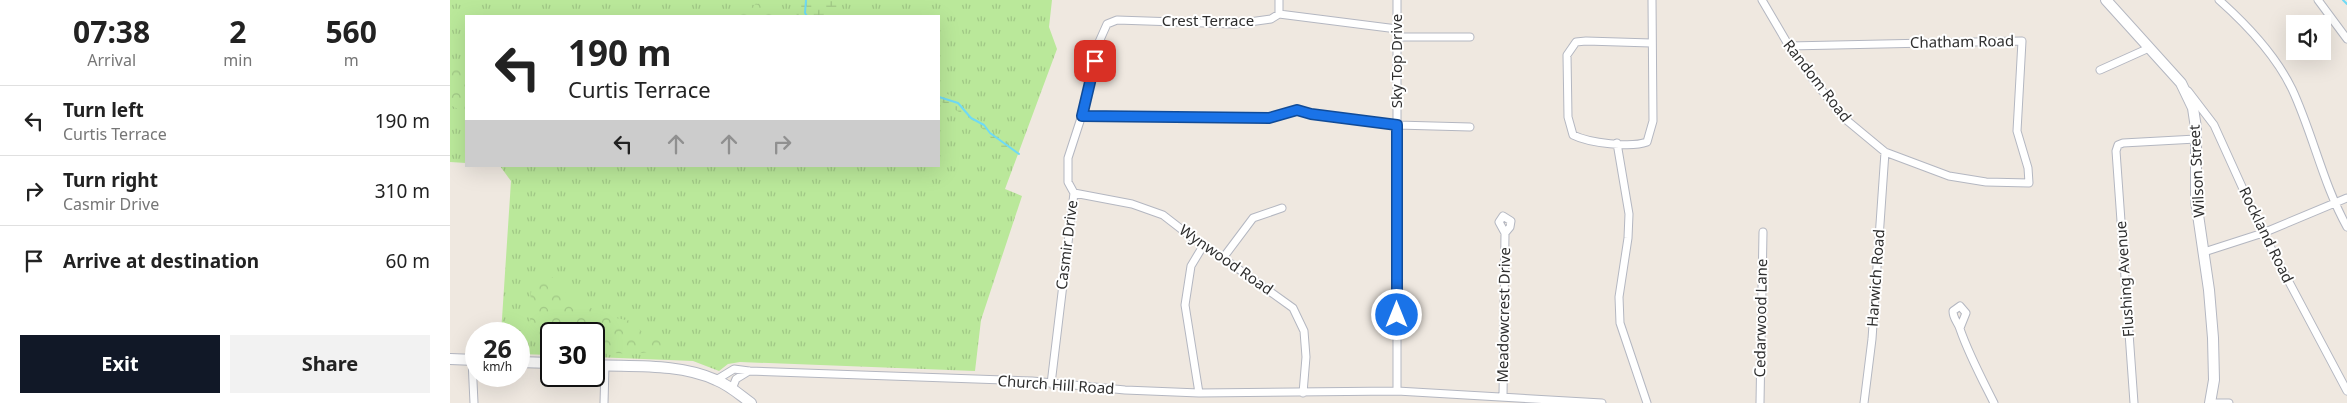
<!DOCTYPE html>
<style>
body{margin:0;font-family:"Noto Sans",sans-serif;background:#f2f2f2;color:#222;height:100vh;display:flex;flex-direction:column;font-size:19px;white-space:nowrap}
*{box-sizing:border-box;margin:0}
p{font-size:16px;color:#767676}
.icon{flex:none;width:28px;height:28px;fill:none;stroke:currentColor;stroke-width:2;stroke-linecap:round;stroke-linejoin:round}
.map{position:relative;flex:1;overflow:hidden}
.panel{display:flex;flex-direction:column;background:#fff;width:450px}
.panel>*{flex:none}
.top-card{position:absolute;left:15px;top:15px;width:475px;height:152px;border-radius:0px;box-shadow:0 5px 20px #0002;background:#fff;color:#222;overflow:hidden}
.fabs{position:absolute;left:1836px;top:15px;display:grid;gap:10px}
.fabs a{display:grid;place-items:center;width:45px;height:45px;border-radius:0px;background:#fff;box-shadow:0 5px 20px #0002;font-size:25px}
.speed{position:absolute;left:15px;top:322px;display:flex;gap:10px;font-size:25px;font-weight:700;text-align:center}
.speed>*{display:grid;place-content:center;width:65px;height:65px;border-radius:50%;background:#fff;box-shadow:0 5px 20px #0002;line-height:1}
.speed small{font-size:12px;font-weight:400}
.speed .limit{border:2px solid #111;border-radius:8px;background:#fff;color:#111}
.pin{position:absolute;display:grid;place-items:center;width:42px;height:42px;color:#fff;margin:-21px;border-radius:10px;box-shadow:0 2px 8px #0006}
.me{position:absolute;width:55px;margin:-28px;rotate:0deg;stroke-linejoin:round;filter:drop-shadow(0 0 4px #0008)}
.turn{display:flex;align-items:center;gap:18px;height:105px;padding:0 20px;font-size:22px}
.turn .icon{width:65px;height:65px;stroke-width:2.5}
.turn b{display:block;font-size:35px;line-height:42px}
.lanes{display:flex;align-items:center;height:48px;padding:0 20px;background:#0003;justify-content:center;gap:25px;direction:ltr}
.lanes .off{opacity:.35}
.eta{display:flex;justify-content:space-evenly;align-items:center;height:85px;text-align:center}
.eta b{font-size:30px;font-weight:700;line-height:35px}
.primary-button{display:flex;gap:10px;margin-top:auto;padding:10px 20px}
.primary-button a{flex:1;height:58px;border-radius:0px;background:#111827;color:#fff;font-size:20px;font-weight:700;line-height:58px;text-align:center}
.primary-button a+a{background:#f2f2f2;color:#222}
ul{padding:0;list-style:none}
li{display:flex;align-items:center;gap:15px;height:70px;padding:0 20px;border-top:1px solid #e0e0e0}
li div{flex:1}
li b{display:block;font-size:19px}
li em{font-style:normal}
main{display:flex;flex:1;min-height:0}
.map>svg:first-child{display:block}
.grass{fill:url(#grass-tufts)}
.forest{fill:url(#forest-crowns)}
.wetland{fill:url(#wetland-marsh)}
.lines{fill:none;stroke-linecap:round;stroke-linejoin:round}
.stream{stroke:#6fdaf5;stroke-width:2}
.street-casing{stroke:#b4b7c1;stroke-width:9}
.secondary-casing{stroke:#b4b7c1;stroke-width:12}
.street{stroke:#fff;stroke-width:7}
.secondary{stroke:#fff;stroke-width:10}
.route-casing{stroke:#114b97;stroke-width:12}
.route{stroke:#1a73e8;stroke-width:9}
.labels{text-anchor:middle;stroke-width:4;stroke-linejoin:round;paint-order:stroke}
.street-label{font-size:15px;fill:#2e2e2e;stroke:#fff}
</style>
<main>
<section class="panel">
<div class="eta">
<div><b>07:38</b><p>Arrival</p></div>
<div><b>2</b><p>min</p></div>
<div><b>560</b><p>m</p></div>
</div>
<ul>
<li><svg class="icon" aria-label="left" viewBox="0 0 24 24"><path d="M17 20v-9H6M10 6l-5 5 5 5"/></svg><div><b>Turn left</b><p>Curtis Terrace</p></div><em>190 m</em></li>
<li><svg class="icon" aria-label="right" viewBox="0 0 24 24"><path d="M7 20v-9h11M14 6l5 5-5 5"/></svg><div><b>Turn right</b><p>Casmir Drive</p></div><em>310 m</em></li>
<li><svg class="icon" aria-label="arrive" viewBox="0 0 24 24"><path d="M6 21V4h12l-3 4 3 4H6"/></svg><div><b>Arrive at destination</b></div><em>60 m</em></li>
</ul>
<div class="primary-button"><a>Exit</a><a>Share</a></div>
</section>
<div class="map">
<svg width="1897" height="403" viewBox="0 0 1897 403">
<defs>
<pattern id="grass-tufts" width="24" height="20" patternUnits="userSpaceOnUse" patternTransform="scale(1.25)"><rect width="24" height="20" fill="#bae89a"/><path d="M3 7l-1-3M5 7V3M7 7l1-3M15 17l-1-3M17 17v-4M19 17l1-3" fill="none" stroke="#a0c785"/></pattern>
<pattern id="forest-crowns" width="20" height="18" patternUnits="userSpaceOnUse" patternTransform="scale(1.25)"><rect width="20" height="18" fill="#bae89a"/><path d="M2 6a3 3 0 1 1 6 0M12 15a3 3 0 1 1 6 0" fill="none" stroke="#a0c785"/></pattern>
<pattern id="wetland-marsh" width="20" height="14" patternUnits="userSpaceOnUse" patternTransform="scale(1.25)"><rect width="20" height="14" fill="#bae89a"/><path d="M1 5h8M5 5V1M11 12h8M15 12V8" fill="none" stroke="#a0c785"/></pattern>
</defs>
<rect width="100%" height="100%" fill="#efe8e0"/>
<path class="grass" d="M0 0H602L599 27 607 49 555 189 572 196 531 320 525 371 290 362 278 364 269 371 243 361 144 357V334H101V355L69 354V334H51L61 181 50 166H489V16H16V163L0 162Z"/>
<path class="forest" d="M313 2 323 3 330 16H287L298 7Z
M0 61 16 70V113L0 105Z
M98 275 105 279 118 295 123 300 138 304 146 314 181 321C191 335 205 339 220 345V349L184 354 144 352V334H101V349L92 348C75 321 80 312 82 282L88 276Z"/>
<path class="wetland" d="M346 0H393L391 10 387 16H347L344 5Z
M492 92 500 95 513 112 529 120 540 131 557 140V147L551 150 535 131 521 119 492 102 489 99Z"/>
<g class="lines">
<path class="stream" d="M356 0 355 13 357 16
M1893 0 1897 4
M489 97 508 103 521 118 534 125 540 133 569 154"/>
<defs>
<path id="street" d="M1312 0 1339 46 1365 82 1394 118 1435 152 1499 176 1536 182 1579 183 1578 168 1567 131 1572 41 1339 46
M1769 0C1796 24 1826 56 1842 89 1863 134 1873 184 1897 227
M1868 0 1897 39
M829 14V0
M947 37H1020
M1201 43 1136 41 1126 42 1117 55 1118 117 1123 135C1139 143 1181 148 1197 142L1203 121 1202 0
M1650 70 1699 48
M1738 91 1764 125 1813 233 1897 391
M632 115 819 118 847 110 861 114 947 125 1020 127
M1167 143 1179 214 1178 238 1169 297 1170 323 1197 403
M624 193 682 204 713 215 753 246 773 258 843 308 854 331 856 357 853 393
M1754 252 1813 233 1897 198
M773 258 803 218 832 208
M1510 328 1516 313 1510 306 1503 311C1503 319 1508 322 1510 329 1519 355 1532 379 1544 403
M22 360 24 403
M266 380 284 369 299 371 582 381 675 390 749 393 947 391 1152 403
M601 384 624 193 618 182V158L632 115 649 42 657 24 667 20 785 24 821 19 829 14 947 29
M282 389 286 379 299 371
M947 391V0
M749 393 735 305 741 266 753 246
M1053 397 1055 233 1049 222 1053 216 1061 221 1060 227 1055 233
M154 403 155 366
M1310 403 1313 232
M1414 403 1422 339 1435 152
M1684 403 1666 151 1668 145 1673 143 1746 139
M1765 403H1779"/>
<path id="secondary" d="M1656 0 1731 83 1743 108 1746 128V201L1759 290 1763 338 1764 380 1760 403
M0 359 26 360
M69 362 101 363
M144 365C183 367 229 363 266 380 279 385 290 395 301 403"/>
</defs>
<use href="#street" class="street-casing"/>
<use href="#secondary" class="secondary-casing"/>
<use href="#street" class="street"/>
<use href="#secondary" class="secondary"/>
</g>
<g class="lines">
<defs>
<path id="route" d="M645 61 632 116 819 118 847 110 861 114 947 125V315"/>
</defs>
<use href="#route" class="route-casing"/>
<use href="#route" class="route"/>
</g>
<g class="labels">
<g class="street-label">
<text x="758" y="26">Crest Terrace</text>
<text transform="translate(1512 42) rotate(-1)" y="5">Chatham Road</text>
<text transform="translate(947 61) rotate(-90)" y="5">Sky Top Drive</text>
<text transform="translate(1367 81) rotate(52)" y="5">Random Road</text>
<text transform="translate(1747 171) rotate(-93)" y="5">Wilson Street</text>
<text transform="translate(1816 235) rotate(64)" y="5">Rockland Road</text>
<text transform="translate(617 245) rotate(-83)" y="5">Casmir Drive</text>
<text transform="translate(776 260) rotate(35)" y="5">Wynwood Road</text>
<text transform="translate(1426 278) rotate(-86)" y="5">Harwich Road</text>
<text transform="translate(1675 279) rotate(-94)" y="5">Flushing Avenue</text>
<text transform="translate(1054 315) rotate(-89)" y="5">Meadowcrest Drive</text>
<text transform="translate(1311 318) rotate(-89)" y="5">Cedarwood Lane</text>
<text transform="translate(606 385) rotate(4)" y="5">Church Hill Road</text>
</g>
</g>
</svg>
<div class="fabs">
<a><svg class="icon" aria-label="sound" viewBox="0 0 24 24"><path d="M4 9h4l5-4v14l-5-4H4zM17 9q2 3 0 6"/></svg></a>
</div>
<div class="speed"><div>26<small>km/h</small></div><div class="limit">30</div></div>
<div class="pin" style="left:645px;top:61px;background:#d93025"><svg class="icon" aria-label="arrive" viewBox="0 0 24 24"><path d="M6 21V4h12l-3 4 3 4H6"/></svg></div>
<svg class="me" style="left:947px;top:315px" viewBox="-20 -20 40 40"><circle r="17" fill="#1a73e8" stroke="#fff" stroke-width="3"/><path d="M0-11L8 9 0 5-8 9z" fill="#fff"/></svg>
<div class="top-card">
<div class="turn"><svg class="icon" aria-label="left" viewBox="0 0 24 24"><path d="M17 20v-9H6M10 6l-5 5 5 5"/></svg><div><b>190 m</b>Curtis Terrace</div></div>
<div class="lanes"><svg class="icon" aria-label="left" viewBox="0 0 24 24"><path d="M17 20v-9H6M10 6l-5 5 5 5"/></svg><svg class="icon off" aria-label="ahead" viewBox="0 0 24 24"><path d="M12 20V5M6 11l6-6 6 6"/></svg><svg class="icon off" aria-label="ahead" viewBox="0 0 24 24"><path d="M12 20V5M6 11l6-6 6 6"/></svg><svg class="icon off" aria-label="right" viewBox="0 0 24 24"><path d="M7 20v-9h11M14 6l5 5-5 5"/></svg></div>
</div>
</div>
</main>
